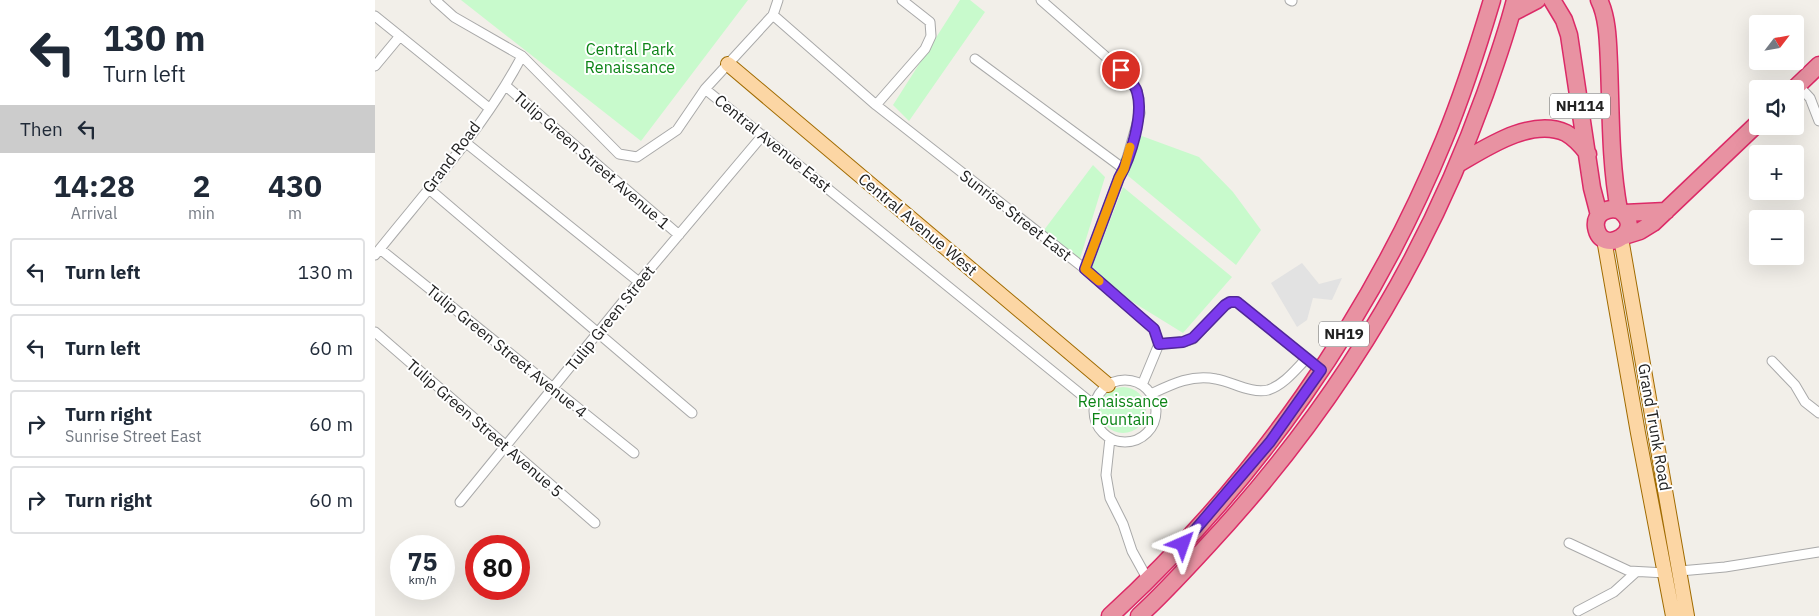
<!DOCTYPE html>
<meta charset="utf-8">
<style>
body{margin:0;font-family:"IBM Plex Sans",sans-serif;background:#f2f2f3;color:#1f2937;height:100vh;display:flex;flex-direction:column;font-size:19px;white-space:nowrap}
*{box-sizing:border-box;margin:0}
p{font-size:16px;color:#747a83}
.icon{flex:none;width:28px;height:28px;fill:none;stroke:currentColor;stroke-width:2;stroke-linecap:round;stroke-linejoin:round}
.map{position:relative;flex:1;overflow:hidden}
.panel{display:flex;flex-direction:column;background:#fff;width:375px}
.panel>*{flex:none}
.hud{background:#fff;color:#1f2937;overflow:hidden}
.needle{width:32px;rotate:59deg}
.buttons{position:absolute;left:1374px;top:15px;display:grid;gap:10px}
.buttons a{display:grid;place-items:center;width:55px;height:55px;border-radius:5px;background:#fff;box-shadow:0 5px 20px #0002;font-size:25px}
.speed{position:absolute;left:15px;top:535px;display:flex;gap:10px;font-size:25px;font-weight:700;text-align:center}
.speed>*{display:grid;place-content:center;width:65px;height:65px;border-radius:50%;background:#fff;box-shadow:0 5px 20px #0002;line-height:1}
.speed small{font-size:12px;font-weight:400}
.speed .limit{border:8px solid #d22;background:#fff;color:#111}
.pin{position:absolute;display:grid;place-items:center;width:42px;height:42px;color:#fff;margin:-21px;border:2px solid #fff;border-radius:50%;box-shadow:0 1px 5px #0007}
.me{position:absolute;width:55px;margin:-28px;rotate:43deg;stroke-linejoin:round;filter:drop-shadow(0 0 4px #0008)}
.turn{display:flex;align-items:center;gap:18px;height:105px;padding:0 20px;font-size:22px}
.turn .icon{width:65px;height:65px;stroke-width:2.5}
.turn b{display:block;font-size:35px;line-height:42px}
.then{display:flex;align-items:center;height:48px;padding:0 20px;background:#0003;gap:10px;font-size:19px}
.eta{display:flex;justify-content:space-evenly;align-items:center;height:85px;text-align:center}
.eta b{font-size:30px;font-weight:700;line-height:35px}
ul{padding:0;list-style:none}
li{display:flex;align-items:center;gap:15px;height:68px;margin:0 10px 8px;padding:0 10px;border:2px solid #e0e1e3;border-radius:5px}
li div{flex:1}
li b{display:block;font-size:19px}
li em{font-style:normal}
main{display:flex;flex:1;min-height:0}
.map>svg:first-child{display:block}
.park{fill:#c8facc}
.parking{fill:#e2e2e2}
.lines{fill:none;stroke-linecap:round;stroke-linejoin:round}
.street-casing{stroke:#a9a9a9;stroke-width:11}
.primary-casing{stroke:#a06b00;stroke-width:16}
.highway-casing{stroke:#dc2a67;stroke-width:19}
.street{stroke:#fff;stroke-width:9}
.primary{stroke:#fcd6a4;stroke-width:14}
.highway{stroke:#e892a2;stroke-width:16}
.route-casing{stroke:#51269a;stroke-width:12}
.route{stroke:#7c3aed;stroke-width:9}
.slow{stroke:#f59e0b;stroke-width:9}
.labels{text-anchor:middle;stroke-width:4;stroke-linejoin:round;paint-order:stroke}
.shield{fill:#fff;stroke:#646464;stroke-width:1}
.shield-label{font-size:15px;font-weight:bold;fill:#222}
.park-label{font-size:16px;fill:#0c8416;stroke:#fff}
.street-label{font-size:16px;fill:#222;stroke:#fff}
</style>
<main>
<section class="panel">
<div class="hud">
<div class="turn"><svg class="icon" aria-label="left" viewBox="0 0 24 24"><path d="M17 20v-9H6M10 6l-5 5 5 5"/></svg><div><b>130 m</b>Turn left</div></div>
<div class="then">Then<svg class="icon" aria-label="left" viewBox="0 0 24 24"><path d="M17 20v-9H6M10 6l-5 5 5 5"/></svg></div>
</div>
<div class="eta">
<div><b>14:28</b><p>Arrival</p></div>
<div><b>2</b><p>min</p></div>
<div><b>430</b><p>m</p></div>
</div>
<ul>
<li><svg class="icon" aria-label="left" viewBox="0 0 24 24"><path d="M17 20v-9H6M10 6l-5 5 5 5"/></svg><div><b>Turn left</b></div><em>130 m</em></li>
<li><svg class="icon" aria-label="left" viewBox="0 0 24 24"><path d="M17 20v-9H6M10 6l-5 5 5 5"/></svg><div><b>Turn left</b></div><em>60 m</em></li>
<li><svg class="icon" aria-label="right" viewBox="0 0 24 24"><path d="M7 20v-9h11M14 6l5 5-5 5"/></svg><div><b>Turn right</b><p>Sunrise Street East</p></div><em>60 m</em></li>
<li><svg class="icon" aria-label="right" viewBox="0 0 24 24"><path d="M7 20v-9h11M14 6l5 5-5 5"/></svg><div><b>Turn right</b></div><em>60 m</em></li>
</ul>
</section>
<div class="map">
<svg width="1444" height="616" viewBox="0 0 1444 616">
<rect width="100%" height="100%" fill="#f2efe9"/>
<path class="park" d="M86 0H373L266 141Z
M585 0H595L610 12 534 121 518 105Z
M764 135 824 157 858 192 886 230 861 265 740 165Z
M718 165 730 177 704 262 666 234Z
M748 187 857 277 808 333 714 275Z
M725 410a23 23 0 1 1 46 0a23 23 0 1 1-46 0Z"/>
<path class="parking" d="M927 263 944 284 967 278 957 300 938 298 932 320 922 327 896 283Z"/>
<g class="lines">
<defs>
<path id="street" d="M60 0 79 17 147 56 244 154 262 157 302 130 330 89 719 405
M527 0 555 22 556 36 550 49 501 105 710 269 779 329 784 344 767 385
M666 0 746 70 762 90 765 113 749 169
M915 0 917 1
M398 15 501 105
M0 16 114 108
M600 59 749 169 744 178 710 269
M0 66 25 36
M1423 85 1435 98 1444 121
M131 86 304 235
M330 89 398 15 403 0
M90 142 264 282
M53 188 317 413
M5 249 259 453
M0 255C51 191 109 128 147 56
M0 332 220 523
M784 344 808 342 818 339 850 305 855 302H862L946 370
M1397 361 1420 385 1430 402 1444 413
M719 411a31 31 0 1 1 62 0a31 31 0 1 1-62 0Z
M776 394C797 384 817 374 841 379 858 382 876 394 893 390 909 385 921 369 932 358
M735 438 731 475 735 498 748 524 757 551 773 580
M85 502 264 282 388 135
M1194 543 1254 571 1291 573
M1305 571 1350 567 1444 552
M1203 611 1239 592 1260 573"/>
<path id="primary" d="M353 64 733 385
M1246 238 1312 616
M1229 239 1263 433 1298 616"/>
<path id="highway" d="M1177 0 1189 20 1194 35 1217 188 1224 215
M1224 0C1233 18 1233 44 1234 64 1236 113 1235 162 1244 210 1274 230 1226 258 1221 227 1219 213 1233 207 1244 210
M1137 13 1162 0
M1419 89 1444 65
M1083 164C1112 147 1157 117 1191 133 1200 138 1207 146 1213 154
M1249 213 1291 211
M1249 236 1265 231 1278 223 1382 124
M735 616C879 484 995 320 1069 140 1088 94 1103 47 1117 0
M764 616C788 594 811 569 833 545 956 413 1049 264 1110 94 1121 63 1132 32 1140 0"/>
</defs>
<use href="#street" class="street-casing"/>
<use href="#primary" class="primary-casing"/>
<use href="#highway" class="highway-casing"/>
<use href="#street" class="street"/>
<use href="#primary" class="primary"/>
<use href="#highway" class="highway"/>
</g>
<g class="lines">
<defs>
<path id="route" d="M746 70C751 76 760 84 762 92 769 114 756 157 744 178L710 269 779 329 784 344 808 342 818 338 850 305 855 302H862L946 370 895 442 808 544"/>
</defs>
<use href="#route" class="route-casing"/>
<use href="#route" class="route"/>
<path class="slow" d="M724 281 710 269 744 178 749 169 755 147"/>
</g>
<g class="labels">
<g class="shield">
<rect x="1175" y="93.5" width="60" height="25" rx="4"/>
<rect x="944" y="321.5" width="50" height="25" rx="4"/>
</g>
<g class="shield-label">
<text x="1205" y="111">NH114</text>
<text x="969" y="339">NH19</text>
</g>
<g class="park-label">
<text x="255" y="55">Central Park<tspan x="255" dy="18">Renaissance</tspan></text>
<text x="748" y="407">Renaissance<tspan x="748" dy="18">Fountain</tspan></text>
</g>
<g class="street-label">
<text transform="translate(398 143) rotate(39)" y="6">Central Avenue East</text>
<text transform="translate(76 157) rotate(-53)" y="6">Grand Road</text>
<text transform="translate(217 160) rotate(41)" y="6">Tulip Green Street Avenue 1</text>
<text transform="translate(641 215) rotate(38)" y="6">Sunrise Street East</text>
<text transform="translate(543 224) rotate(40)" y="6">Central Avenue West</text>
<text transform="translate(235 318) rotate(-51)" y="6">Tulip Green Street</text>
<text transform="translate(132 351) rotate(39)" y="6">Tulip Green Street Avenue 4</text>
<text transform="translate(1280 427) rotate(80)" y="6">Grand Trunk Road</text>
<text transform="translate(110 428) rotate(41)" y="6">Tulip Green Street Avenue 5</text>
</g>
</g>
</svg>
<div class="buttons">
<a><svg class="needle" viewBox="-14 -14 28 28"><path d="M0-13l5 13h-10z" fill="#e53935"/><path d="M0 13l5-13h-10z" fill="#747a83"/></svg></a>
<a><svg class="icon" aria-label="sound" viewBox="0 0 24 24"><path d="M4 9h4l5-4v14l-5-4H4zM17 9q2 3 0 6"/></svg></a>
<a>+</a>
<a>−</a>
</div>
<div class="speed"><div>75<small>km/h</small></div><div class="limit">80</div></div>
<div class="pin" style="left:746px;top:70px;background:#d93025"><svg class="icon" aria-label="arrive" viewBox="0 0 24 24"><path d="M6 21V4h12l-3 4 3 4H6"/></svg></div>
<svg class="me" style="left:808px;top:544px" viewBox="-20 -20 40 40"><path d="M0-17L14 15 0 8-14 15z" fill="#7c3aed" stroke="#fff" stroke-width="4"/></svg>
</div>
</main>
